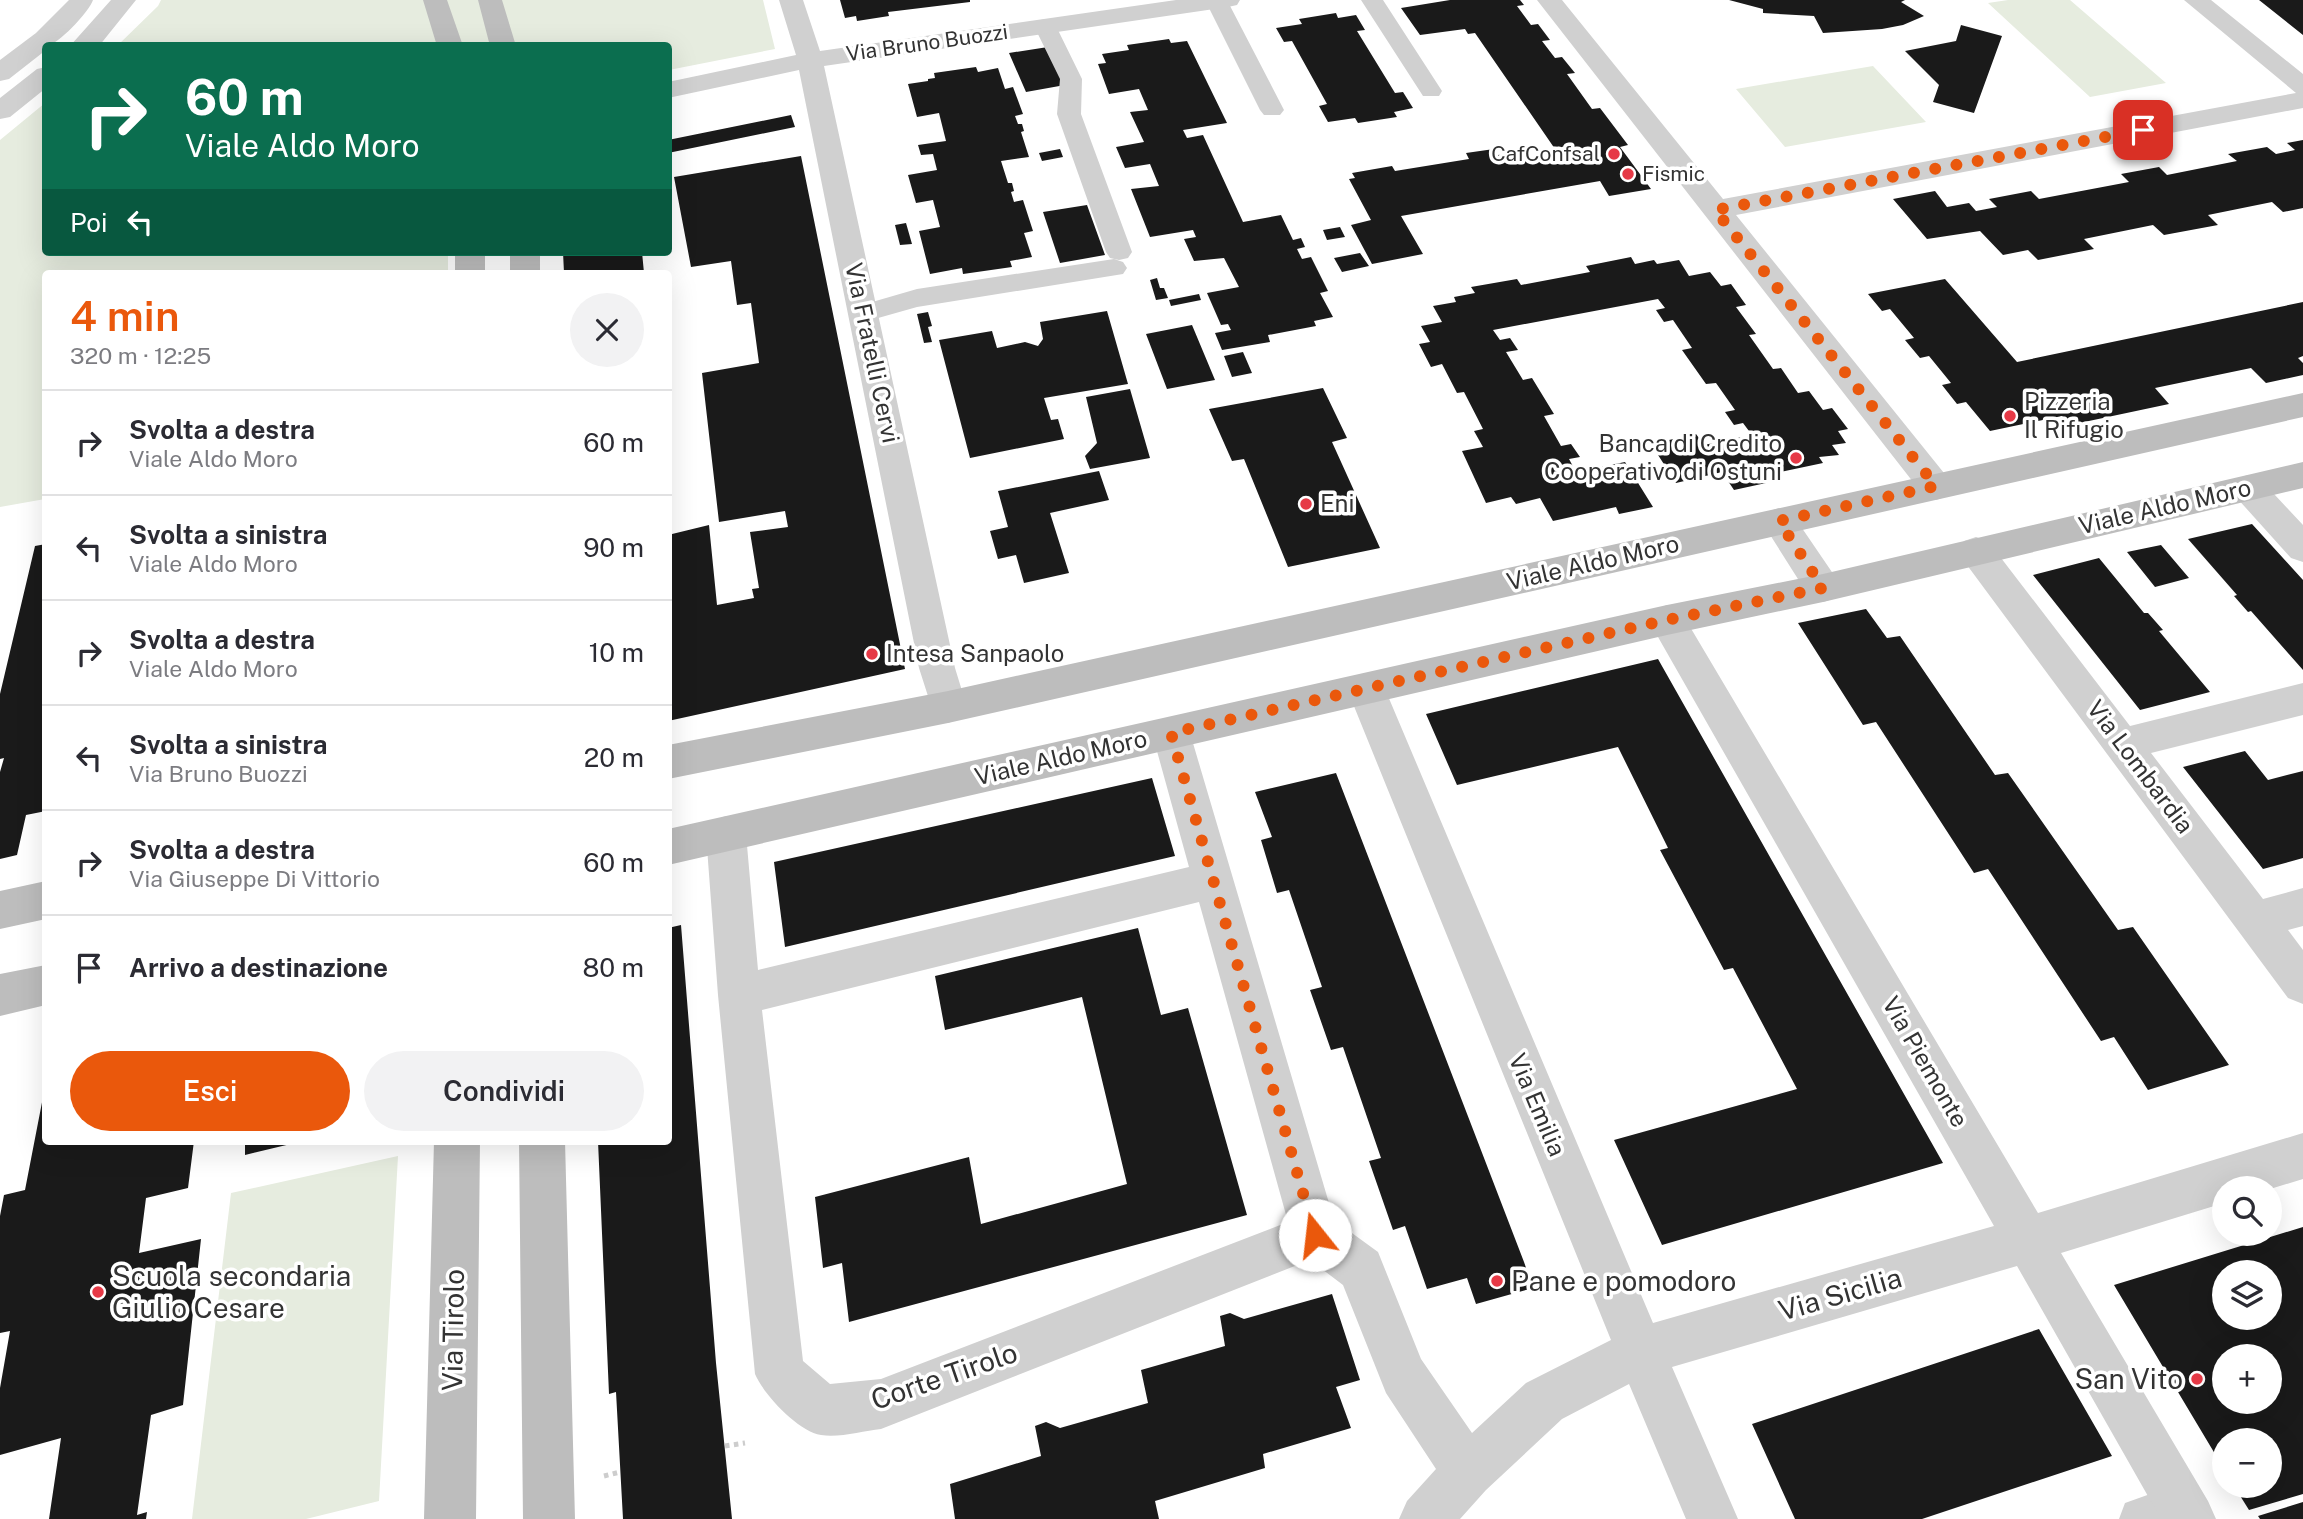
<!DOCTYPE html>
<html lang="it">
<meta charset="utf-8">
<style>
body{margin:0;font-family:"Public Sans",sans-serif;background:#f2f2f3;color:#2b2b33;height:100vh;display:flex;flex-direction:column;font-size:26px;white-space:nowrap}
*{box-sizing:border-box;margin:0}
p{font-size:23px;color:#7c7c81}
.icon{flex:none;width:38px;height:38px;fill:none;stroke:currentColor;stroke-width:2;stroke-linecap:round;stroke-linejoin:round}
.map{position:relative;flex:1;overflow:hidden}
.sheet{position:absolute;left:42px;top:270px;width:630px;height:875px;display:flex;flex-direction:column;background:#fff;border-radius:7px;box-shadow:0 7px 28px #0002}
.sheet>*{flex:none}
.top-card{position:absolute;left:42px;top:42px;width:630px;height:214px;border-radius:7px;box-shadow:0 7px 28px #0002;background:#0b6e4f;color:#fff;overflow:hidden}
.fabs{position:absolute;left:2212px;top:1176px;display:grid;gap:14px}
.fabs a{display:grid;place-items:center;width:70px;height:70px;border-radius:50%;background:#fff;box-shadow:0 7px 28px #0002;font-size:35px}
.pin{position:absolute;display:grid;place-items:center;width:60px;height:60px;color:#fff;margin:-30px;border-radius:14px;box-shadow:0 4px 10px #0006}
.me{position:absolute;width:77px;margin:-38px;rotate:344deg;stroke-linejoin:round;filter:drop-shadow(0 0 5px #0008)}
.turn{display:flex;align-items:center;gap:24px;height:147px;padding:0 28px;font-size:32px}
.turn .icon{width:91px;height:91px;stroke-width:2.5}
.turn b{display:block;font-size:49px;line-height:60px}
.then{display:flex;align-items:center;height:66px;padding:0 28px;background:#0003;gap:14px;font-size:26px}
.round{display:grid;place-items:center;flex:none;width:74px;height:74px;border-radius:37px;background:#f2f2f3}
.summary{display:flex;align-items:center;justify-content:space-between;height:119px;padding:0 28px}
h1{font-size:42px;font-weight:600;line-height:52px;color:#ea580c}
.cta{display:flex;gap:14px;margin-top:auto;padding:14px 28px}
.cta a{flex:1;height:80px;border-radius:42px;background:#ea580c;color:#fff;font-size:28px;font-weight:600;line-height:80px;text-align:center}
.cta a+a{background:#f2f2f3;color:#2b2b33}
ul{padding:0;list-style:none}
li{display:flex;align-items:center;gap:21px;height:105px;padding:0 28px;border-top:2px solid #e1e1e2}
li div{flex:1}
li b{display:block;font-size:26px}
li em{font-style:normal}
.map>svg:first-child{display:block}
.green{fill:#e6ecdf}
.building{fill:#1a1a1a;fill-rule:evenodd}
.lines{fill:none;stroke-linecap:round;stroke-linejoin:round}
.path{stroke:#cdcdcd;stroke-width:5;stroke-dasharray:4.5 4.5;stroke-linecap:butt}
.lane{fill:#d0d0d0;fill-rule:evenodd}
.street{fill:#d0d0d0;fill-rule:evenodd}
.secondary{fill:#bdbdbd;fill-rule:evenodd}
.route{stroke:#ea580c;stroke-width:12;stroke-dasharray:0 21.6}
.poi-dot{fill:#e63946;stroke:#fff;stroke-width:2.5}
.labels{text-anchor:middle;stroke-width:7;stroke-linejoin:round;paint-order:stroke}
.far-street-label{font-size:21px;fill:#333;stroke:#fff}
.far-poi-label{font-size:21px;fill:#333;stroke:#fff;text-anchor:end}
.street-label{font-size:24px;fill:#333;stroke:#fff}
.poi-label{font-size:24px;fill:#333;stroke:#fff;text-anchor:start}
.near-poi-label{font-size:28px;fill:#333;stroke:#fff;text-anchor:start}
.near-street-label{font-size:28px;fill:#333;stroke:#fff}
</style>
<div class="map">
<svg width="2303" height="1519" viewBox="0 0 2303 1519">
<rect width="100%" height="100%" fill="#fff"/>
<path class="green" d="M161 0H763L775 49 669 70 668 46H117L158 6Z
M2008 0H2070L2166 83 2090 97 1988 3Z
M1873 66 1926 122 1785 147 1736 89Z
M45 103 46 252H448V273H46L45 499 0 507V140Z
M398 1156 379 1501 306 1519H192L231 1193Z"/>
<path class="building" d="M840 0H970V2L888 12 889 16 857 21 856 16 845 18Z
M1450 0H1520L1524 5 1517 6 1531 25 1538 24 1550 40 1542 41 1555 58 1562 57 1575 73 1567 74 1592 109 1600 108 1628 145 1620 147 1651 189 1609 196 1600 181 1401 216 1423 254 1372 264 1351 225 1371 220 1349 179 1355 178 1352 173 1392 166 1395 171 1469 159 1466 153 1494 149 1498 155 1522 151 1528 159 1553 154 1555 149 1475 33 1468 34 1465 29 1420 35 1401 8Z
M1729 0H1905L1901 2 1924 16 1903 25 1882 29 1823 33 1814 16 1763 13V9Z
M2259 0H2303V35Z
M1336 13 1338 18 1356 15 1365 30 1357 31 1395 93 1403 92 1413 108 1394 112 1397 117 1358 123 1355 118 1328 122 1319 106 1327 104 1292 41 1284 42 1276 28 1302 24 1299 19Z
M1961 25 2002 36 1974 113 1933 102 1939 85 1905 51 1956 41Z
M1169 39 1171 43 1187 41 1227 123 1183 130 1187 138 1203 135 1243 222 1281 215 1293 240 1301 238 1305 247 1297 249 1302 259 1311 257 1328 291 1320 293 1333 317 1314 321 1316 326 1268 335 1270 342 1222 350 1215 333 1231 330 1228 324 1221 325 1207 293 1239 287 1224 258 1194 261 1184 239 1196 237 1193 230 1150 237 1131 189 1159 186 1150 164 1125 168 1116 147 1144 142 1130 112 1148 110 1139 89 1109 94 1098 64 1106 63 1102 54 1129 50 1127 45Z
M1048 47 1065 85 1026 92 1009 53Z
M976 67 978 72 998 68 1005 89 1013 87 1023 114 1015 116 1018 124H1022L1024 131 1021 132 1029 157 1001 161 1008 183H1012L1014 191 1011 192 1014 202 1023 200 1033 231 1024 233 1032 257 1010 261 1012 267 963 274 962 268 930 274 919 231 940 227 933 200 916 203 908 175 937 170 933 154 921 155 918 145 946 141 939 113 917 117 908 84 928 81V79L935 78 934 73Z
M791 115 795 127 668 153V140Z
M2303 140V208L2283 212 2272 202 2208 215 2218 225 2164 235 2153 225 2084 239 2094 249 2038 260 2028 250 2003 255 1980 231 1927 239 1893 199 1935 191 1947 207 1969 203 1976 211 1997 207 1989 199 2031 191 2039 199 2129 182 2121 174 2159 167 2167 175 2237 161 2228 154 2267 147 2276 154 2295 150 2287 143Z
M1060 149 1063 157 1042 161 1039 153Z
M801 156 905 669 668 721V535L709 525 717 605 754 598 752 589 759 588 750 532 788 527 785 511 719 522 702 373 759 363 751 303 737 305 731 261 691 267 674 177Z
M1087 205 1105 255 1060 263 1043 212Z
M906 223 912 244 900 245 895 225Z
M1340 227 1345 237 1327 240 1323 230Z
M563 252H642L644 273H564Z
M1360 253 1369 266 1342 272 1334 258Z
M1631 257 1635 264 1654 260 1657 264 1679 260 1689 276 1710 272 1721 286 1731 284 1746 305 1736 307 1756 334 1749 335 1773 369 1781 368 1798 393 1809 391 1823 410 1832 408 1848 429 1838 431 1846 443 1832 445 1839 455 1819 457 1823 463 1761 476 1766 483 1734 490 1722 472 1676 483 1651 444 1696 434 1704 445 1752 435 1743 423 1734 425 1725 412 1735 410 1716 383 1706 384 1682 350 1692 348 1673 320 1664 322 1656 310 1665 308 1658 299 1493 330 1500 340 1510 338 1518 350 1506 352 1523 380 1532 378 1554 414 1544 416 1561 446 1571 444 1580 457 1569 459 1576 472 1625 462 1653 507 1619 514 1616 507 1553 521 1540 498 1516 504 1511 497 1486 503 1462 451 1483 447 1474 431 1483 429 1464 392 1457 393 1442 364 1431 367 1419 344 1430 342 1421 326 1442 322 1433 306 1456 302 1454 297 1475 293 1471 287 1517 279 1521 285 1590 272 1586 266Z
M1157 278 1160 288H1164L1168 298 1156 300 1150 280Z
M1945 279 2017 362 2303 302V356L2298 358 2303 363V375L2266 383 2251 368 2155 388 2169 404 2070 425 2062 416 1990 431 1966 402 1957 404 1942 385 1951 383 1929 356 1920 358 1905 340 1914 338 1890 309 1882 311 1868 294Z
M1199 294 1201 300 1171 306 1169 300Z
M1107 311 1128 384 1044 398 1051 420 1058 419 1064 439 970 458 939 340 992 331 997 348 1025 342 1038 346 1043 339 1040 322Z
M928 312 932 326 928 327 932 342 924 343 917 314Z
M1192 325 1215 380 1167 389 1146 334Z
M1243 352 1252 373 1232 377 1224 356Z
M1323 388 1347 438 1332 442 1380 548 1288 567 1244 459 1232 461 1209 409Z
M1130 389 1150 458 1090 469 1085 456 1097 443 1086 397Z
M1099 471 1109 500 1050 513 1069 573 1024 583 1016 555 998 559 990 531 1008 527 998 491Z
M2252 524 2303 580V670L2251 611 2248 612 2234 596 2237 595 2188 539Z
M46 544V811L26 815 17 855 0 859V772L4 758 0 759V694L35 546Z
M2161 545 2189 578 2155 587 2127 552Z
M2099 558 2144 613H2148L2163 630 2159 631 2210 692 2140 710 2033 575Z
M1866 609 1887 638 1900 636 1995 775 2008 773 2118 930 2133 927 2229 1065 2148 1090 2114 1037 2101 1041 1988 869 1974 873 1876 722 1863 725 1798 623Z
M1658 659 1943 1163 1662 1245 1614 1140 1797 1089 1733 968 1724 970 1660 850 1668 848 1618 747 1457 785 1426 714Z
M2245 751 2268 780 2303 771V858L2263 869 2183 767Z
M1336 773 1524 1262 1533 1288 1476 1304 1467 1278 1427 1289 1405 1226 1393 1230 1369 1161 1381 1158 1343 1047 1331 1050 1310 990 1322 987 1289 890 1277 893 1261 840 1272 837 1255 792Z
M1152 778 1175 856 785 947 774 862Z
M681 925 716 1363 732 1519H623L616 1392 609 1394 598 1141H668V928Z
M1138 928 1161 1015 1188 1008 1247 1215 849 1322 842 1263 823 1268 815 1197 969 1157 981 1224 1127 1184 1082 997 945 1030 935 976Z
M44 1092 46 1141H194L188 1188 146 1198 139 1253 201 1239 183 1405 151 1415 137 1515 147 1512 146 1519H49L61 1438 0 1455V1388L10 1331 0 1333V1216L4 1195 25 1190Z
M245 1141H299V1142L245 1155Z
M2303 1227V1494L2249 1510 2234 1486H2270V1440H2224V1469L2114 1285ZM2224 1272H2270V1318H2224ZM2224 1356H2270V1402H2224Z
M1332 1294 1360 1380 1336 1387 1351 1428 1263 1454 1265 1468 1155 1501 1159 1519H955L950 1484 1041 1456 1035 1426 1046 1422 1060 1428 1148 1403 1141 1370 1225 1346 1220 1316 1230 1313 1244 1319Z
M2039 1329 2112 1456 1922 1519H1795L1752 1424Z
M2303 1502V1519H2260L2258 1516Z"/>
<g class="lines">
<path class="path" d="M725 1446 745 1443
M604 1476 620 1472"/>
<path class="lane" d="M1208 0 1228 2 1284 110 1280 115H1264L1260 110 1206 2Z
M1361 0H1383L1442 91 1439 96H1423Z
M1045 19 1053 21 1056 26 1082 79 1081 114 1132 252 1128 258 1119 260 1110 258 1106 252 1057 114 1060 79 1034 26 1037 21Z
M1114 259 1123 262 1127 268 1123 274 917 307 864 322 855 319 851 313 855 307 917 289Z
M2181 1483 2197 1489 2203 1505 2198 1519H2119L2125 1503Z"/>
<path class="street" d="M69 0H93C89 12 57 46 46 46V50L9 79 0 81V60L36 33Z
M111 0H136L99 46H70Z
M779 0H803L820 51 1176 0H1240L1237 5 1228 7 824 66 955 668 967 707 961 718 948 723 935 718 919 668 799 70 668 98V82L796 55Z
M1537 0H1562L1723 199 2296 93 2184 0H2211L2303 74V108L1736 215 1948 478 1953 487 1948 496 1936 500 1924 496Z
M46 67V88L10 117 0 119V98L37 69Z
M2248 475 2260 479 2303 525V562L2291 558 2236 497 2231 488 2236 479Z
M1779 508 1791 512 1836 578 1841 588 1836 598 1823 602 1810 598 1767 530 1762 521 1767 512Z
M1976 537 1988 541 2130 726 2303 683V715L2151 753 2263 899 2303 888V926L2288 930 2303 950V1004L2288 998 1964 561 1959 551 1964 541Z
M1667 605 1680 610 2038 1213 2303 1133V1179L2270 1189 2224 1188V1203L2061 1253 2208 1501 2216 1519H2161L2017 1266 1672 1367 1738 1519H1686L1629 1384 1562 1419 1486 1490 1460 1519H1399L1407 1501 1436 1469 1386 1393 1343 1285 1310 1260 881 1429C863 1431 839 1438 821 1435 798 1431 764 1395 755 1374L718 995 706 834 712 821 726 816 740 821 746 834 758 970 1189 867 1152 733 1158 721 1171 717 1184 721 1190 733 1334 1220 1378 1252 1421 1359 1472 1433 1526 1383 1611 1340 1347 689 1353 678 1366 673 1379 678 1385 689 1653 1323 1994 1226 1654 630 1649 620 1654 610ZM1199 902 1288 1222 881 1379 830 1384 803 1361 762 1010Z"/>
<path class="secondary" d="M423 0H447L463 46H437Z
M478 0H502L516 46H490Z
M455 252H485V273H455Z
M510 252H540V273H510Z
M2303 393V417L948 723 668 779V745L948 691Z
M2303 462V488L1823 602 1667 635 668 865V829L1667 605 1823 574Z
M46 881V919L0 929V891Z
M46 965V1005L0 1016V974Z
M434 1141H480L476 1519H424Z
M519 1141H565L575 1519H523Z"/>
</g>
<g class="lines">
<path class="route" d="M1315 1235 1171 733 1667 620 1823 588 1779 521 1936 486 1715 210 2143 130"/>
</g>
<g class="poi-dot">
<circle cx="1614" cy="154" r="7"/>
<circle cx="1628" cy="174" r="7"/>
<circle cx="2010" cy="416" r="7"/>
<circle cx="1796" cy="458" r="7"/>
<circle cx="1306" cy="504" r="7"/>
<circle cx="872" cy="654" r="7"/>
<circle cx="1497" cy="1281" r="7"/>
<circle cx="98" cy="1292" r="7"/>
<circle cx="2197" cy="1379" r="7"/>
</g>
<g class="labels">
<g class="far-street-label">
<text transform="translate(927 43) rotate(-8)" y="7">Via Bruno Buozzi</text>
</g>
<g class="far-poi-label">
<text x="1600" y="161">CafConfsal</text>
<text x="1642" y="181" text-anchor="start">Fismic</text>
</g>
<g class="street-label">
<text transform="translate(872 353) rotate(78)" y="8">Via Fratelli Cervi</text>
<text transform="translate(2165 507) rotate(-13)" y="8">Viale Aldo Moro</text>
<text transform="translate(1593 563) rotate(-13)" y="8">Viale Aldo Moro</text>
<text transform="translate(1061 758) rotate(-13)" y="8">Viale Aldo Moro</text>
<text transform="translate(2140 767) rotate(53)" y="8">Via Lombardia</text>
<text transform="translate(1925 1062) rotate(60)" y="8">Via Piemonte</text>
<text transform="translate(1537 1105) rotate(67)" y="8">Via Emilia</text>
</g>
<g class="poi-label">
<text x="2024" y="410">Pizzeria<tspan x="2024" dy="28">Il Rifugio</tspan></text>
<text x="1782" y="452" text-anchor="end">Banca di Credito<tspan x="1782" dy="28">Cooperativo di Ostuni</tspan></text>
<text x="1320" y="512">Eni</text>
<text x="886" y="662">Intesa Sanpaolo</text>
</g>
<g class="near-poi-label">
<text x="112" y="1286">Scuola secondaria<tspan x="112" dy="32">Giulio Cesare</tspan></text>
<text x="1511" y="1291">Pane e pomodoro</text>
<text x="2183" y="1389" text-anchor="end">San Vito</text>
</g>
<g class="near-street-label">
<text transform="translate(1840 1294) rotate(-16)" y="10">Via Sicilia</text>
<text transform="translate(453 1330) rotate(-89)" y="10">Via Tirolo</text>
<text transform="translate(944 1376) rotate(-19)" y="10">Corte Tirolo</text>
</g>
</g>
</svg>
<div class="fabs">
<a><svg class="icon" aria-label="search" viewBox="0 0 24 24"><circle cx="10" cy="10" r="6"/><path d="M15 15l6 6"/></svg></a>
<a><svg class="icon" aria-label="layers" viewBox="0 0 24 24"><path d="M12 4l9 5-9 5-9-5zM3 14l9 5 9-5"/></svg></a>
<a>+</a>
<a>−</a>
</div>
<div class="pin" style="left:2143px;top:130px;background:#d93025"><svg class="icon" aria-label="arrive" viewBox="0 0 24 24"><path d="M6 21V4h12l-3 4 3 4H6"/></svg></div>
<svg class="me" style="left:1315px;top:1235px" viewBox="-20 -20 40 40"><circle r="19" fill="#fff"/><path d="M0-13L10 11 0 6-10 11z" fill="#ea580c"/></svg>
<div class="top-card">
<div class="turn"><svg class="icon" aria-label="right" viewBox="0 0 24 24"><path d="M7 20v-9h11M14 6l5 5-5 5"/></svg><div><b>60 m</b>Viale Aldo Moro</div></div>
<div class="then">Poi<svg class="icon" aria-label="left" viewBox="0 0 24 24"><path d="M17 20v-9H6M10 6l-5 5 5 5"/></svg></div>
</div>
<section class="sheet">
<div class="summary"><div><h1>4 min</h1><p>320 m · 12:25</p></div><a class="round"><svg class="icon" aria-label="close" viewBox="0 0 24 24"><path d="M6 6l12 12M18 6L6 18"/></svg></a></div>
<ul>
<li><svg class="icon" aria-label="right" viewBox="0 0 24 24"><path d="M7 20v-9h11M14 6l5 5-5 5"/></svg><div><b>Svolta a destra</b><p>Viale Aldo Moro</p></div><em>60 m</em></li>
<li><svg class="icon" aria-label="left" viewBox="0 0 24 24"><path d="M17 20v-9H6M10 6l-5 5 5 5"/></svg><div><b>Svolta a sinistra</b><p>Viale Aldo Moro</p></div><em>90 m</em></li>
<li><svg class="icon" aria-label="right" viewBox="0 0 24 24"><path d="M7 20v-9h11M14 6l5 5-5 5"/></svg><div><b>Svolta a destra</b><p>Viale Aldo Moro</p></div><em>10 m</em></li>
<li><svg class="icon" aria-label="left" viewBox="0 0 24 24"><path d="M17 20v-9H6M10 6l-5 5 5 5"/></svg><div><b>Svolta a sinistra</b><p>Via Bruno Buozzi</p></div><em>20 m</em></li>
<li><svg class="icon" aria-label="right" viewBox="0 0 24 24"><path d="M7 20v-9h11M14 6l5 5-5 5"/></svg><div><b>Svolta a destra</b><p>Via Giuseppe Di Vittorio</p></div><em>60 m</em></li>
<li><svg class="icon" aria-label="arrive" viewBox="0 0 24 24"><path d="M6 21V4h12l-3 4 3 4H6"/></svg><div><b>Arrivo a destinazione</b></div><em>80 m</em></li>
</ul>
<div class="cta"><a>Esci</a><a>Condividi</a></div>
</section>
</div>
